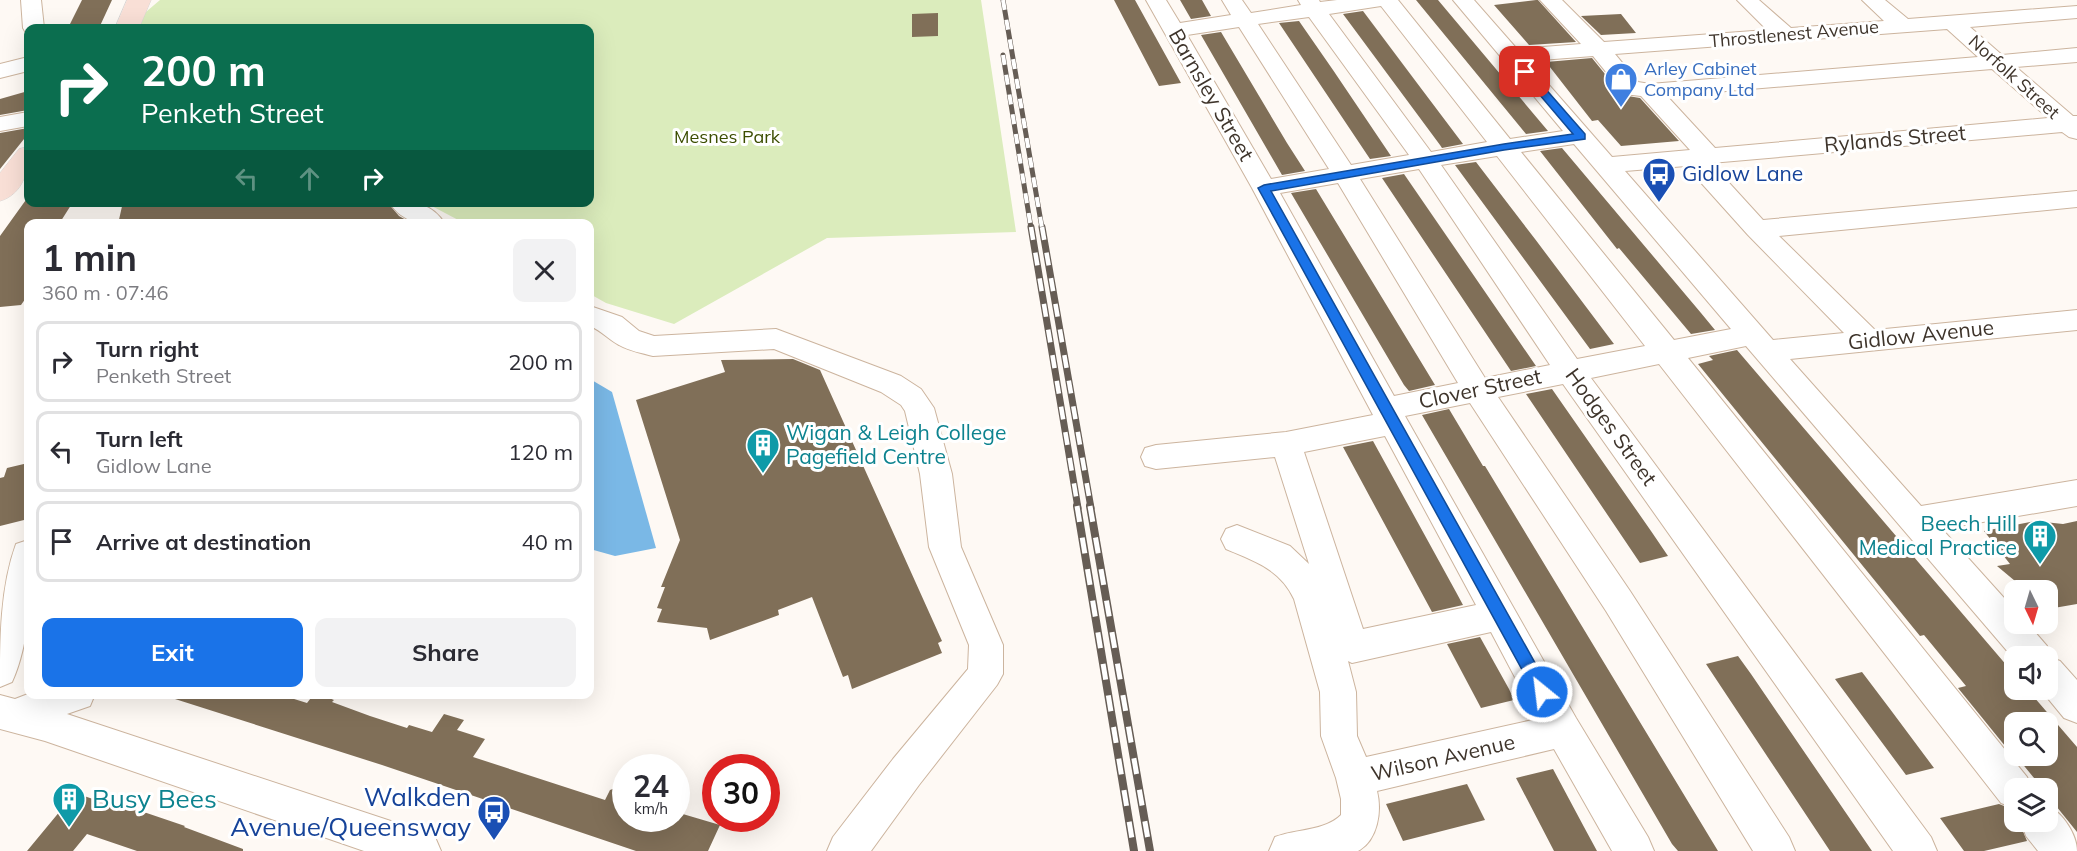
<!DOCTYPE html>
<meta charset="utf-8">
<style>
body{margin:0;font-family:Mulish,sans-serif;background:#f2f2f3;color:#2b2b33;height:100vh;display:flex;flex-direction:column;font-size:22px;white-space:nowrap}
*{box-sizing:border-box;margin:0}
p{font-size:20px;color:#7c7c81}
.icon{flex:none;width:33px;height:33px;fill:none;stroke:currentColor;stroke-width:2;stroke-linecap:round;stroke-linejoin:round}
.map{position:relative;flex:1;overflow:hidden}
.drawer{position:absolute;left:24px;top:219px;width:570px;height:480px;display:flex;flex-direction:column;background:#fff;border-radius:12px;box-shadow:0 6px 24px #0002}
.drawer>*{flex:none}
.top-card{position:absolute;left:24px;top:24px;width:570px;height:183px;border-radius:12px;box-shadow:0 6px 24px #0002;background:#0b6e4f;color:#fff;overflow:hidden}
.needle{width:39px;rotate:175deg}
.tools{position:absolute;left:2004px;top:580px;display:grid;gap:12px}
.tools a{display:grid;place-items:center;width:54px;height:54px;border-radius:12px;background:#fff;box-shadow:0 6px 24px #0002;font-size:30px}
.speed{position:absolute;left:612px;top:754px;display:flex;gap:12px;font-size:30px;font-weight:700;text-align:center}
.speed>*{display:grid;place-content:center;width:78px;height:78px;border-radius:50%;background:#fff;box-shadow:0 6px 24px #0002;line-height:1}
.speed small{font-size:15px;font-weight:400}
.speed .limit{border:9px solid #d22;background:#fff;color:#111}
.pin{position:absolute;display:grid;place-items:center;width:51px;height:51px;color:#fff;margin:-26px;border-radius:12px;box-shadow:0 3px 9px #0006}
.me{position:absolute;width:66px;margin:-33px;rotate:331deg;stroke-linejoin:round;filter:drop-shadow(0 0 4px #0008)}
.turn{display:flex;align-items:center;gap:21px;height:126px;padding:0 18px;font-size:27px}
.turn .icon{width:78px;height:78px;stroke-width:2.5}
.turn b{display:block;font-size:42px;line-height:51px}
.lanes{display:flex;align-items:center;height:57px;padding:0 18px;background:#0003;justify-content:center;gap:30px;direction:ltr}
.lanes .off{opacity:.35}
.round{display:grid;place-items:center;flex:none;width:63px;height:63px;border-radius:12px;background:#f2f2f3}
.headline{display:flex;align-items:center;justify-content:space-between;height:102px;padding:0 18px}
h1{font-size:36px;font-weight:700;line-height:45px}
.action{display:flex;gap:12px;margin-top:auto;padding:12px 18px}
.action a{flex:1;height:69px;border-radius:12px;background:#1a73e8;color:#fff;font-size:24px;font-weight:700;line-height:69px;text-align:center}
.action a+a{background:#f2f2f3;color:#2b2b33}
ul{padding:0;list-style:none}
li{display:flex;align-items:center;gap:18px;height:81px;margin:0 12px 9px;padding:0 6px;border:3px solid #e1e1e2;border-radius:12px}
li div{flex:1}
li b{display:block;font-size:22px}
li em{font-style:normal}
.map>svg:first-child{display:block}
.green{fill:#dbecbc}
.water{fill:#7ab8e6}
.building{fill:#806f58}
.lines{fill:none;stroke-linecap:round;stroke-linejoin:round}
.minor-casing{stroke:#ccb49e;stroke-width:2}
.major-casing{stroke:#d8d6d5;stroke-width:1}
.minor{fill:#fff;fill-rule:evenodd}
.major{fill:#f9dfd6;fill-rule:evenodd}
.rail-far2-casing{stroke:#665d55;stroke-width:5}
.rail-far1-casing{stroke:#665d55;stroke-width:7}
.rail-casing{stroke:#665d55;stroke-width:8}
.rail-far2{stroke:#fff;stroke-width:4;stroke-dasharray:10;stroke-linecap:butt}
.rail-far1{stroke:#fff;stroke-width:4.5;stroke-dasharray:13;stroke-linecap:butt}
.rail{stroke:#fff;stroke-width:5;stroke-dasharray:16;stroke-linecap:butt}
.route{fill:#1a73e8;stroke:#114b97;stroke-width:1.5}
.labels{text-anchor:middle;stroke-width:6;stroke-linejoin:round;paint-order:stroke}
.far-street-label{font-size:18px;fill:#3e342b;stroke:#fff}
.far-shop-label{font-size:18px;fill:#366cbe;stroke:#fff;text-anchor:start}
.far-park-label{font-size:18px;fill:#3b4d00;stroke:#fff}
.street-label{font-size:21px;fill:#3e342b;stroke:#fff}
.transit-label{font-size:21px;fill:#164399;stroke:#fff;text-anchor:start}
.culture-label{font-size:21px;fill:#0d838f;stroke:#fff;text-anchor:start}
.near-transit-label{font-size:26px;fill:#164399;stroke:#fff;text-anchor:end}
.near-culture-label{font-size:26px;fill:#0d838f;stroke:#fff;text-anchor:start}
</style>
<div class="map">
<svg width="2077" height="851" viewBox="0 0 2077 851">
<rect width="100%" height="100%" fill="#fef9f4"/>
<path class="green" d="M160 0H981L1016 232 827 238 674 324 606 303 590 294V224L464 223 426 203 590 202V28H127Z"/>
<path class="water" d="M590 379 612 392 656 548 615 556 590 549Z"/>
<path class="building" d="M82 0H112L99 28H68Z
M1114 0H1135L1181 83 1159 86Z
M1180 0H1202L1211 16 1191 19Z
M1416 0H1438L1548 131 1526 134Z
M1536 0H1538L1576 42 1529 45 1494 5Z
M1363 11 1417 83 1463 144 1442 148 1440 145 1343 14Z
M938 13V36L912 37V14Z
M1621 14 1636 33 1601 35 1581 16Z
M1299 21 1333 70 1391 156 1370 159 1279 23Z
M1221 32 1287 143 1305 171 1282 175 1201 35Z
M1592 58 1622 95 1640 98 1679 141 1621 146 1598 120 1592 121 1546 62Z
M28 91V110L0 115V99Z
M28 128V134L0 169V133Z
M1562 148 1701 313 1715 330 1691 334 1619 248 1617 249 1540 151Z
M1476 162 1535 239 1614 344 1590 349 1455 165Z
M1404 174 1536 366 1511 371 1382 178Z
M1316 189 1432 380 1435 385 1409 391 1404 385 1291 193Z
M28 197V202H73L59 224H28V295L21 305 0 307V236Z
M123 202H387L399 216 413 224H118Z
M1737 350 2014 674V690H2028L2077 747V832L2048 796V789H2043L2016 756H2048V723H2014V757L1958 688 1966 686 1924 635 1920 636 1698 364 1713 360 1709 356Z
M793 359 820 370 942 641 938 643 942 653 852 689 848 675 843 677 812 597 778 610 779 615 710 640 707 628 657 622 662 609 657 608 665 587H661L680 540 636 400 725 372 721 360Z
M1552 389 1651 531 1668 556 1640 563 1526 394Z
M1449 409 1483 466H1485L1718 851H1678L1672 844 1422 415Z
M1373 441 1456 592 1463 605 1432 612 1343 447Z
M28 463V499L24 520 0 526V478L4 477 7 468Z
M2035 521 2063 524 2077 521V604L2048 609V591H2027L1997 566 2010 564 1984 531Z
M1480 637 1509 689 1514 700 1481 708 1447 644Z
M1738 656 1751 674 1872 851H1830L1706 664Z
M1862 672 1890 709 1934 768 1906 775 1835 679Z
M176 694H278L307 703 314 694H319L334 700 332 702 370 716 407 728 409 725 432 732 444 714 464 720 457 730 485 739 473 757 605 800 610 790 626 784V819H676V812L720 825 708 851H636L382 765 175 699Z
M1553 769 1584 827 1597 851H1554L1516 778Z
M1467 784 1485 820 1403 841 1386 804Z
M75 793 123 809 126 806 185 826 184 827 243 849V851H137L87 834 73 851H27Z
M1999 804 2014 810V822H2019L2027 841 1984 851H1964L1940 818Z"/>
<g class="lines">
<defs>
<path id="minor" d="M21 0H41L44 28H28V33H26L23 28Z
M1146 0H1166L1180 23 1231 15 1222 0H1242L1251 13 1301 5 1298 0H1319L1320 2 1337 0H1398L1510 139 1563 131 1453 0H1474L1517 49 1581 44 1540 0H1562L1604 42 1767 30 1737 0H1759L1791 28 1884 21 1862 0H1885L1908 19 2077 6V18L1970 27 2002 55 2077 48V62L2016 67 2073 116H2077V139L2069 137 2062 132 1711 163 1763 220 2077 191V207L1779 236 1875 330 2077 310V330L1790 359 1921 506 2077 480V506L1942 529 2014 609V624H2028L2047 646 2052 658 2060 661 2077 680V723L2064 718 2041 690H2048V657L2014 659 1746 346 1688 358 2027 777 2032 789H2014V808L2001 803 1659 364 1591 378 1931 837 1937 851H1893L1563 384 1498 397 1630 591 1789 837 1795 851H1753L1606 611 1470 403 1405 416 1576 718 1648 837 1654 851H1612L1554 749 1377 791C1382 811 1378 840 1358 851H1269L1275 837C1296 829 1325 831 1341 815V799L1336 778 1321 736 1320 692 1294 599C1280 569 1254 561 1226 549L1221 539 1226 529 1237 525 1290 546 1309 564 1275 457 1156 469 1145 466 1141 457 1145 448 1156 445 1286 432 1373 415 1252 188ZM1381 6 1487 142 1431 152 1329 14ZM1309 17 1409 155 1351 165 1258 24ZM1239 27 1329 169 1271 179 1187 35ZM1947 29 1978 57 1650 84 1638 82 1615 54ZM1593 56 1624 94 1641 96 1690 150 1612 157 1528 61ZM1992 69 2048 118 1715 148 1667 96ZM1574 144 1731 329 1674 340 1521 152ZM1497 156 1645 346 1577 359 1441 165ZM1686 166 1748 235 1844 333 1773 340 1625 171ZM1419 169 1550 365 1485 378 1360 179ZM1338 183 1458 383 1394 396 1280 193ZM1385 436 1476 605 1363 629 1304 452ZM1491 632 1537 719 1366 757 1357 736 1356 692 1348 661 1352 663Z
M28 57V71L0 78V64Z
M28 112V126L0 131V117Z
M389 202C411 202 431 201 445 224 422 224 403 224 389 202Z
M590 306 622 317 639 331 654 336 776 329 901 376 921 389 934 408 952 474 961 547 1003 645V674L997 685 919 785 871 851H827L833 837 893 759 968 669 969 645 929 547 920 474 905 411 901 405 881 392 774 349 653 356C642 353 629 351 619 345 608 339 602 331 590 326Z
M28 540C33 582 30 643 12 682L0 687C0 639 0 588 16 544Z
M28 694H95L90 706 67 714 421 831 435 837 441 851H364L45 741 0 729V695L15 699Z
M2048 806C2063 813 2077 835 2077 851H2038L2026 836 2021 822H2048Z"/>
<path id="major" d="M127 0H151L139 28H115Z
M28 147C30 168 24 194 0 201V173L19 149Z"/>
</defs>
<use href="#minor" class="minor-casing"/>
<use href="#major" class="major-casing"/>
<use href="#minor" class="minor"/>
<use href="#major" class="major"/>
<defs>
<path id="rail-far2" d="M1003 0 1042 228
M1003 55 1031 228"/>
<path id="rail-far1" d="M1031 227 1078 508
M1042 227 1091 508"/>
<path id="rail" d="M1077 506 1134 851
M1090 506 1150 851"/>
</defs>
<use href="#rail-far2" class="rail-far2-casing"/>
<use href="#rail-far1" class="rail-far1-casing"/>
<use href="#rail" class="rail-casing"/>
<use href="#rail-far2" class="rail-far2"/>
<use href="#rail-far1" class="rail-far1"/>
<use href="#rail" class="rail"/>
</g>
<path class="route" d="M1525 69 1529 70 1585 134V139L1504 150 1271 191 1548 686 1550 692 1548 697 1542 699 1537 697 1258 188 1264 185 1504 144 1573 134 1522 74 1520 72Z"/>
<defs>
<symbol id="shop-pin" viewBox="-11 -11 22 30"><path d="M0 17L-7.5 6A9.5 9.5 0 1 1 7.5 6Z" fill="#3f7fe0" stroke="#fff"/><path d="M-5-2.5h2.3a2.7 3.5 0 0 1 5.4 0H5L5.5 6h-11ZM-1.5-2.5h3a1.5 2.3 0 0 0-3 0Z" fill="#fff"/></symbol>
<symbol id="bus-pin" viewBox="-11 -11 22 30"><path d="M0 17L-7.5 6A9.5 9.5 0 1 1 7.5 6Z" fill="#1a4fb4" stroke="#fff"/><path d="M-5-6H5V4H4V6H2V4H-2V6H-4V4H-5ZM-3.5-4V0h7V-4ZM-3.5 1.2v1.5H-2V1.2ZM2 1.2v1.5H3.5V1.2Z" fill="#fff"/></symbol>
<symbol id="building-pin" viewBox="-11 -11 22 30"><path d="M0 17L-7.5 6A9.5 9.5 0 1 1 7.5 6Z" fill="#0f9aa8" stroke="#fff"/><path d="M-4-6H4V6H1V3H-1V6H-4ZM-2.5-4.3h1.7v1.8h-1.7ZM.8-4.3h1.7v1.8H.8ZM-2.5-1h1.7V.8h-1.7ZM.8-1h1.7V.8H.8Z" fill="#fff"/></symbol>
</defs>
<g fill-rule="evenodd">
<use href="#shop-pin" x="1602" y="60" width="38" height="52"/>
<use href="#bus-pin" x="1640" y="155" width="38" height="52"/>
<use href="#building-pin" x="744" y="426" width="38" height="52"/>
<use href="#building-pin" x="2021" y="517" width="38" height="52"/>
<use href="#building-pin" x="50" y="780" width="38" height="52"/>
<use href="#bus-pin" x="475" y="793" width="38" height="52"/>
</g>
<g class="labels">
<g class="far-street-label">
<text transform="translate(1794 34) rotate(-5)" y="6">Throstlenest Avenue</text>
<text transform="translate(2014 77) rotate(42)" y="6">Norfolk Street</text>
</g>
<g class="far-shop-label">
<text x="1644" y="75">Arley Cabinet<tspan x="1644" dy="21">Company Ltd</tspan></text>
</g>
<g class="far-park-label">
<text x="727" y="143">Mesnes Park</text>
</g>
<g class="street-label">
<text transform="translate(1211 95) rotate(60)" y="7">Barnsley Street</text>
<text transform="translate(1895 139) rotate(-5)" y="7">Rylands Street</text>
<text transform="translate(1921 335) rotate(-6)" y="7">Gidlow Avenue</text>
<text transform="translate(1480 389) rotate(-12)" y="7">Clover Street</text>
<text transform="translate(1611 427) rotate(54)" y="7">Hodges Street</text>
<text transform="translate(1443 758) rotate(-13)" y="7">Wilson Avenue</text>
</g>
<g class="transit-label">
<text x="1682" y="181">Gidlow Lane</text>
</g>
<g class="culture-label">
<text x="786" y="440">Wigan &amp; Leigh College<tspan x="786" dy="24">Pagefield Centre</tspan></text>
<text x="2017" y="531" text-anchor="end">Beech Hill<tspan x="2017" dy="24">Medical Practice</tspan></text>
</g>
<g class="near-transit-label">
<text x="471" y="806">Walkden<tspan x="471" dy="30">Avenue/Queensway</tspan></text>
</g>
<g class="near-culture-label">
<text x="92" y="808">Busy Bees</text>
</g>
</g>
</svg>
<div class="tools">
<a><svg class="needle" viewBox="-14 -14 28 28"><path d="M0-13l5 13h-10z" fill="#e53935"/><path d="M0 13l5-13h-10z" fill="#7c7c81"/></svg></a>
<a><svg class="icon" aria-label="sound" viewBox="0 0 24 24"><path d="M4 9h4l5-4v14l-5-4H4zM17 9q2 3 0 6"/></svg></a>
<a><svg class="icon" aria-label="search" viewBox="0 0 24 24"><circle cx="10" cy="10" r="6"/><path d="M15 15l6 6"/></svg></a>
<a><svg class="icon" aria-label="layers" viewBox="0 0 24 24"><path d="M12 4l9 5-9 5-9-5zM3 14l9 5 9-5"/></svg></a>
</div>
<div class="speed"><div>24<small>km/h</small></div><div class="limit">30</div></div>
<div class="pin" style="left:1525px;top:72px;background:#d93025"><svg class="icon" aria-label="arrive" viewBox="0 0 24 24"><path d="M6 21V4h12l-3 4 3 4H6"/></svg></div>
<svg class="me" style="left:1542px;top:692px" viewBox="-20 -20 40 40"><circle r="17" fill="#1a73e8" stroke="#fff" stroke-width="3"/><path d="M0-11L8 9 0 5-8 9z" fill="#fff"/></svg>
<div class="top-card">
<div class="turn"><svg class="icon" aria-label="right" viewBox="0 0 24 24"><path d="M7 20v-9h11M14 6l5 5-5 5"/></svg><div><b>200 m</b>Penketh Street</div></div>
<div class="lanes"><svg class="icon off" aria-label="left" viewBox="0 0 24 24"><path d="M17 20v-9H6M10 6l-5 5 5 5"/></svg><svg class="icon off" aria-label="ahead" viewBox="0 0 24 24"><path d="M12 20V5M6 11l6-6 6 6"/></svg><svg class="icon" aria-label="right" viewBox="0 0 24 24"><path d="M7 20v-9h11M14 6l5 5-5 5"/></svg></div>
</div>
<section class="drawer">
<div class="headline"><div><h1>1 min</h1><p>360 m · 07:46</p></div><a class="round"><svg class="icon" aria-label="close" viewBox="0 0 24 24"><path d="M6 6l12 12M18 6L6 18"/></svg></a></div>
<ul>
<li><svg class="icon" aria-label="right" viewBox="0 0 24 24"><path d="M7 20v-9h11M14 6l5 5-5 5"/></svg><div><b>Turn right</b><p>Penketh Street</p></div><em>200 m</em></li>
<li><svg class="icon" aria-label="left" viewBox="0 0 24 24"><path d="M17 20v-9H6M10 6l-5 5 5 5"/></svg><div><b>Turn left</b><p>Gidlow Lane</p></div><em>120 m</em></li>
<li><svg class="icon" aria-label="arrive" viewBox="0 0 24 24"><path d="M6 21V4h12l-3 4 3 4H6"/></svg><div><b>Arrive at destination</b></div><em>40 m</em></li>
</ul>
<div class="action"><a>Exit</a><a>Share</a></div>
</section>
</div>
